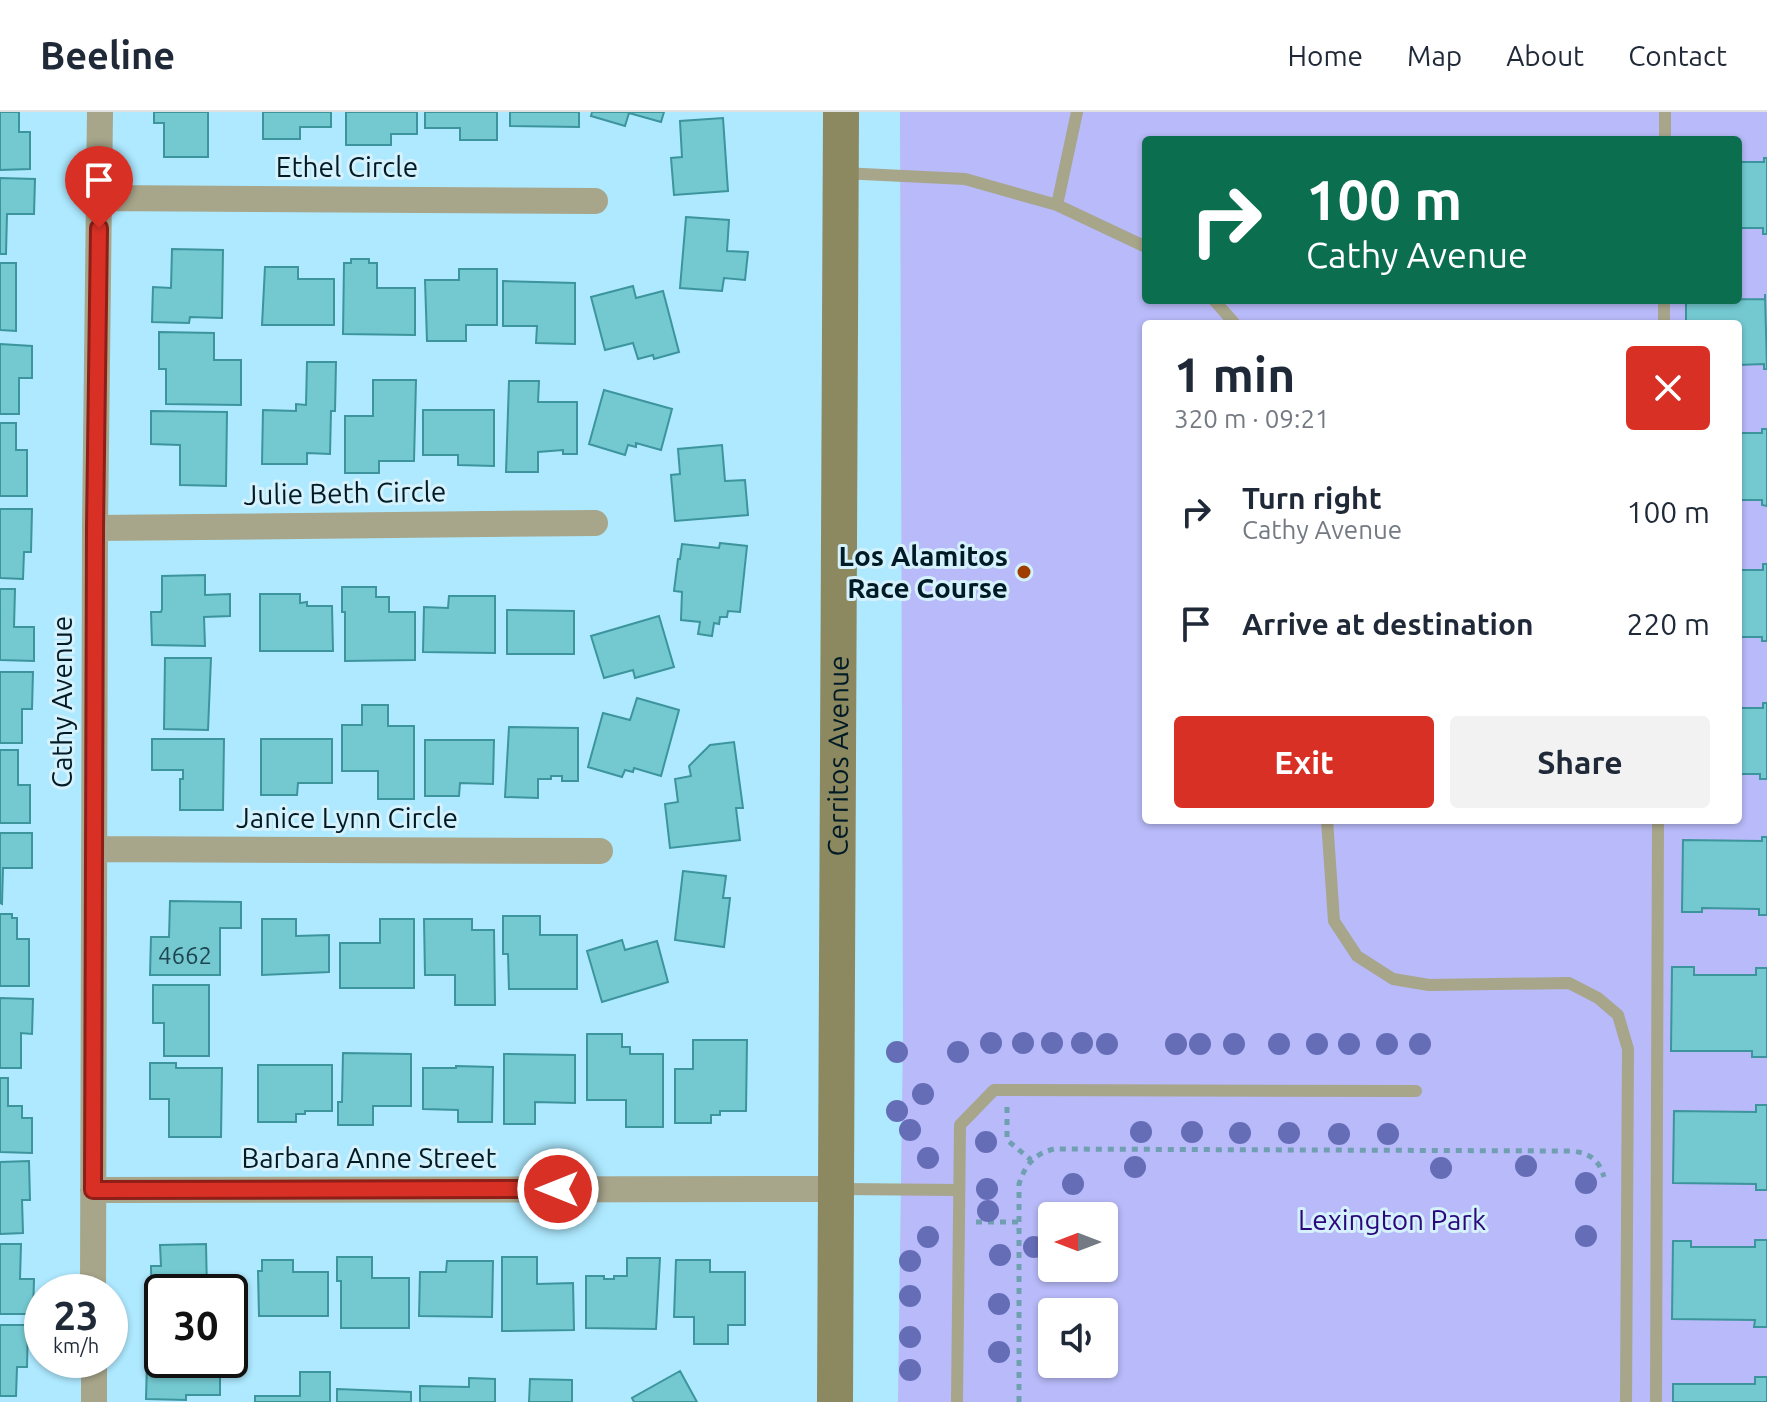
<!DOCTYPE html>
<meta charset="utf-8">
<style>
body{margin:0;font-family:Ubuntu,sans-serif;background:#f2f2f3;color:#1f2937;height:100vh;display:flex;flex-direction:column;font-size:30px;white-space:nowrap}
*{box-sizing:border-box;margin:0}
p{font-size:26px;color:#747a83}
.icon{flex:none;width:44px;height:44px;fill:none;stroke:currentColor;stroke-width:2;stroke-linecap:round;stroke-linejoin:round}
.map{position:relative;flex:1;overflow:hidden}
.panel{position:absolute;left:1142px;top:208px;width:600px;height:504px;display:flex;flex-direction:column;background:#fff;border-radius:8px;box-shadow:0 2px 6px #0004}
.panel>*{flex:none}
.top-card{position:absolute;left:1142px;top:24px;width:600px;height:168px;border-radius:8px;box-shadow:0 2px 6px #0004;background:#0b6e4f;color:#fff;overflow:hidden}
.needle{width:52px;rotate:270deg}
.buttons{position:absolute;left:1038px;top:1090px;display:grid;gap:16px}
.buttons a{display:grid;place-items:center;width:80px;height:80px;border-radius:8px;background:#fff;box-shadow:0 2px 6px #0004;font-size:40px}
.speed{position:absolute;left:24px;top:1162px;display:flex;gap:16px;font-size:40px;font-weight:700;text-align:center}
.speed>*{display:grid;place-content:center;width:104px;height:104px;border-radius:50%;background:#fff;box-shadow:0 2px 6px #0004;line-height:1}
.speed small{font-size:20px;font-weight:400}
.speed .limit{border:4px solid #111;border-radius:12px;background:#fff;color:#111}
.pin{position:absolute;display:grid;place-items:center;width:68px;height:68px;color:#fff;margin:-82px -34px;border-radius:50% 50% 50% 0;rotate:-45deg;box-shadow:0 0 8px #0007}
.pin .icon{rotate:45deg}
.me{position:absolute;width:88px;margin:-44px;rotate:270deg;stroke-linejoin:round;filter:drop-shadow(0 0 6px #0008)}
.turn{display:flex;align-items:center;gap:28px;height:168px;padding:0 32px;font-size:36px}
.turn .icon{width:104px;height:104px;stroke-width:2.5}
.turn b{display:block;font-size:56px;line-height:68px}
.round{display:grid;place-items:center;flex:none;width:84px;height:84px;border-radius:8px;background:#f2f2f3}
.summary{display:flex;align-items:center;justify-content:space-between;height:136px;padding:0 32px}
h1{font-size:48px;font-weight:700;line-height:60px}
.button{display:flex;gap:16px;margin-top:auto;padding:16px 32px}
.button a{flex:1;height:92px;border-radius:8px;background:#d93025;color:#fff;font-size:32px;font-weight:700;line-height:92px;text-align:center}
.button a+a{background:#f2f2f3;color:#1f2937}
ul{padding:0;list-style:none}
li{display:flex;align-items:center;gap:24px;height:112px;padding:0 32px}
li div{flex:1}
li b{display:block;font-size:30px}
li em{font-style:normal}
header{display:flex;align-items:center;gap:48px;box-sizing:border-box;height:112px;padding:0 40px;background:#fff;border-bottom:2px solid #e0e1e3}
header strong{font-size:38px}
nav{display:flex;gap:44px;margin-inline-start:auto;font-size:28px}
.map>svg:first-child{display:block}
.green{fill:#b8baf9;fill-rule:evenodd}
.building{fill:#74c9d1;stroke:#3c949c;stroke-width:2}
.lines{fill:none;stroke-linecap:round;stroke-linejoin:round}
.path{stroke:#709fb1;stroke-width:5;stroke-dasharray:6 6;stroke-linecap:butt}
.service{stroke:#a7a58a;stroke-width:12}
.minor{stroke:#a7a58a;stroke-width:26}
.secondary{stroke:#8c8860;stroke-width:36}
.tree{fill:#666db7}
.route-casing{stroke:#8d1f18;stroke-width:20}
.route{stroke:#d93025;stroke-width:14}
.poi-dot{fill:#9f3c00;stroke:#d5f1fc;stroke-width:3}
.labels{text-anchor:middle;stroke-width:6;stroke-linejoin:round;paint-order:stroke}
.number-label{font-size:24px;fill:#1d4650}
.street-label{font-size:28px;fill:#001b25;stroke:#d5f1fc}
.poi-label{font-size:28px;font-weight:bold;fill:#001b25;stroke:#d5f1fc;text-anchor:end}
.park-label{font-size:28px;fill:#2b087c;stroke:#d5f1fc}
</style>
<header>
<strong>Beeline</strong>
<nav><a>Home</a><a>Map</a><a>About</a><a>Contact</a></nav>
</header>
<div class="map">
<svg width="1767" height="1290" viewBox="0 0 1767 1290">
<rect width="100%" height="100%" fill="#aee9ff"/>
<path class="green" d="M900 0H1767V1290H898L903 923ZM1146 28H1738V188H1146ZM1146 212H1738V708H1146ZM1052 1104H1104V1156H1052ZM1052 1200H1104V1252H1052Z"/>
<path class="building" d="M0 0H19V20H30V57L0 58Z
M154 0H208V45H164V11H154Z
M263 0H331V15H300V27H263Z
M346 0H417V22H391V33H346Z
M425 0H497V28H460V16H425Z
M510 0H579V15L510 14Z
M592 0H664L661 10 629 1 625 14 591 4Z
M723 6 728 79 674 83 671 46 682 45 680 9Z
M1764 46H1767V122H1763V116H1738V50H1764Z
M0 66 35 67 34 102H7L6 142H0Z
M686 105 729 108 727 139 748 140 745 168 724 166 722 179 680 176Z
M172 137 223 138 222 206 190 205 189 211 152 210 153 175 171 176Z
M351 147H369V151H377V176H415V223L343 222 344 151H351Z
M0 151H16V219L0 218Z
M265 155H298V167H334V213H262Z
M459 157H497V213H466V229H427L425 168H459Z
M503 169 575 171V232L536 231 537 214H503Z
M633 174 636 186 663 179 679 240 654 247 653 243 638 247 633 231 605 238 591 185Z
M1765 182 1767 257H1764V252L1738 253V212H1686V188L1765 187Z
M159 220 214 221V248H241V293L166 292V257H159Z
M0 232 32 234V266H19V302H0Z
M307 250H336L335 299H331L330 342 307 341V352H262L263 298 296 299V292L306 293Z
M373 268H416L414 349H379V361H345V304H373Z
M509 269H539L538 290H577V342H563V338L538 340V360H506Z
M604 278 672 297 661 338 636 331V335L628 333 625 343 589 332Z
M423 298H494V354L458 353V343H423Z
M151 299 227 300 226 374 180 373V333L151 332Z
M0 311H16V338H27V384H0Z
M1762 317H1767V394L1762 393V388H1738V321H1762Z
M722 333 725 369 745 368 748 403 675 409 671 363 680 362 678 337Z
M0 397H32L31 440H24L23 467 0 466Z
M720 431 747 434 740 500 728 499 727 505H720L719 512 714 511 712 524 698 522 700 510 681 508 682 480 674 479 678 447H680L682 432 719 436Z
M1763 452H1767V529H1762V525H1738V458H1763Z
M205 463V483L230 482V504L204 505 205 534 152 533 151 500H161L162 497V464Z
M342 475H376V485H389V500H415V548L345 549V500H342Z
M0 477H15L14 515H34V549L0 548Z
M260 482H300V491L307 490V494H332L333 539H260Z
M449 484H495V541L423 540 424 495 448 496Z
M507 498 574 499V542H507Z
M659 504 674 555 635 566 633 558 604 566 591 524Z
M165 546H211L208 618 164 617Z
M0 560H33L32 597H22V631H0Z
M637 586 679 598 661 664 634 656 633 660 625 658 622 665 588 655 603 601 630 608Z
M1763 591H1767V667H1760V662H1738V596H1763Z
M362 593H388V614H414V687H378V659H342V613H362Z
M509 615 578 616V669H562V664H551V667H538V686L505 685Z
M152 627H224L223 698H180V667H183V658H152Z
M261 627H332V671H298L297 683H261Z
M425 628H494L493 672 460 671 459 684H425Z
M734 630 743 696H736L740 728 670 736 665 692 678 690 675 667 691 664 689 654 710 633Z
M0 638H18V673H30V711H0Z
M0 721H32V756H3L2 792 0 791Z
M1762 725H1767V803H1759V797L1702 796V800H1682L1683 728 1762 729Z
M683 759 726 764 723 786H730L724 835 675 828Z
M170 789 241 790V816H220V863H150L151 825H169Z
M0 802H12V806H17V827H29V874H0Z
M503 804H540V823H577V877H509L508 842H503Z
M262 807H296V824L329 823V860L262 863Z
M380 807H414V876H340V831H380Z
M424 807H472V818H494L495 893H455V863H425Z
M622 828 625 838 657 829 668 870 602 890 587 839Z
M1672 855H1694V863H1756V856H1767V945H1752V939H1671Z
M153 873H209V944H164V911H153Z
M0 886 33 887 32 922 21 921V956H0Z
M587 922H622V935H630V942H663V1015H626V988H587Z
M693 928H747L746 999H720V1003H711V1011H675V957H693Z
M343 941 411 942V994H373V1013H338V990H342Z
M504 942 575 943V991L535 990V1012H504Z
M150 951H176V956H222L221 1025H169V987H150Z
M258 953H332V999H305V1002H296V1010H258Z
M456 954 493 955 492 1010H458V998L423 997V956H456Z
M0 966H8V994H22V1006H32V1041L0 1040Z
M1756 993H1767V1078H1756V1072L1673 1071 1674 999 1756 1000Z
M29 1049 30 1088H22L23 1121 0 1122V1050Z
M1755 1128H1767V1215H1754L1755 1208 1672 1207 1673 1129H1691V1135H1755Z
M0 1132H21L20 1167H34L33 1202H0Z
M206 1132 207 1180H162V1202H152L151 1154H161L160 1133Z
M337 1145H372V1166H409V1216H341V1169H337Z
M502 1145H537V1172L573 1171 574 1218 502 1219Z
M627 1146H660L656 1217 586 1216V1164H604V1167H614V1164H627Z
M262 1148H293V1160H328V1204H259L258 1159H262Z
M676 1148H710V1160H745V1213H728V1232H694V1205H674Z
M447 1149H493L492 1205 419 1204 420 1160H446Z
M0 1213H28L27 1255H17L16 1284H0Z
M156 1238H162V1248H220V1283H186V1288L146 1287 147 1250H156Z
M680 1259 697 1290H634L632 1286Z
M300 1260H330V1290H255V1284H300Z
M1755 1265H1767V1290H1673V1272H1755Z
M469 1266 495 1267V1290H420V1274L469 1275Z
M530 1267 572 1268V1290H529Z
M337 1277 411 1280V1290H337Z"/>
<g class="lines">
<path class="path" d="M1007 995V1028L1031 1048
M976 1110H1018
M1019 1290V1072C1025 1053 1034 1042 1054 1037L1570 1039C1588 1040 1599 1047 1604 1065"/>
<path class="service" d="M1665 0V28
M842 61 965 67 1057 93 1146 135
M1057 93 1077 0
M1214 188 1235 212
M1664 212V188
M1327 708 1334 809 1357 844 1393 867 1429 873 1569 871 1598 886 1618 903 1628 937 1626 1290
M840 1077 959 1078
M957 1290 960 1013 994 978 1416 979
M1656 1290 1658 708"/>
<path class="minor" d="M99 86 595 89
M95 416 595 411
M94 737 600 739
M93 1078 836 1077
M93 1180 95 416 100 0
M94 1248V1290"/>
<path class="secondary" id="s1" d="M835 1290 841 0"/>
</g>
<g class="tree">
<circle cx="991" cy="931" r="11"/>
<circle cx="1023" cy="931" r="11"/>
<circle cx="1052" cy="931" r="11"/>
<circle cx="1082" cy="931" r="11"/>
<circle cx="1107" cy="932" r="11"/>
<circle cx="1176" cy="932" r="11"/>
<circle cx="1200" cy="932" r="11"/>
<circle cx="1234" cy="932" r="11"/>
<circle cx="1279" cy="932" r="11"/>
<circle cx="1317" cy="932" r="11"/>
<circle cx="1349" cy="932" r="11"/>
<circle cx="1387" cy="932" r="11"/>
<circle cx="1420" cy="932" r="11"/>
<circle cx="897" cy="940" r="11"/>
<circle cx="958" cy="940" r="11"/>
<circle cx="923" cy="982" r="11"/>
<circle cx="897" cy="999" r="11"/>
<circle cx="910" cy="1018" r="11"/>
<circle cx="1141" cy="1020" r="11"/>
<circle cx="1192" cy="1020" r="11"/>
<circle cx="1240" cy="1021" r="11"/>
<circle cx="1289" cy="1021" r="11"/>
<circle cx="1339" cy="1022" r="11"/>
<circle cx="1388" cy="1022" r="11"/>
<circle cx="986" cy="1030" r="11"/>
<circle cx="928" cy="1046" r="11"/>
<circle cx="1526" cy="1054" r="11"/>
<circle cx="1135" cy="1055" r="11"/>
<circle cx="1441" cy="1056" r="11"/>
<circle cx="1586" cy="1071" r="11"/>
<circle cx="1073" cy="1072" r="11"/>
<circle cx="987" cy="1077" r="11"/>
<circle cx="988" cy="1099" r="11"/>
<circle cx="1586" cy="1124" r="11"/>
<circle cx="928" cy="1125" r="11"/>
<circle cx="1034" cy="1135" r="11"/>
<circle cx="1000" cy="1143" r="11"/>
<circle cx="910" cy="1149" r="11"/>
<circle cx="910" cy="1184" r="11"/>
<circle cx="999" cy="1192" r="11"/>
<circle cx="910" cy="1225" r="11"/>
<circle cx="999" cy="1240" r="11"/>
<circle cx="910" cy="1258" r="11"/>
</g>
<g class="lines">
<defs>
<path id="route" d="M99 116 95 416 93 1078 558 1077"/>
</defs>
<use href="#route" class="route-casing"/>
<use href="#route" class="route"/>
</g>
<circle class="poi-dot" cx="1024" cy="460" r="8"/>
<g class="labels">
<g class="number-label">
<text x="185" y="852">4662</text>
</g>
<g class="street-label">
<text x="347" y="65">Ethel Circle</text>
<text transform="translate(345 381) rotate(-1)" y="10">Julie Beth Circle</text>
<text transform="translate(62 590) rotate(-90)" y="10">Cathy Avenue</text>
<text dy="10" stroke="none"><textPath href="#s1" startOffset="646">Cerritos Avenue</textPath></text>
<text x="347" y="716">Janice Lynn Circle</text>
<text x="369" y="1056">Barbara Anne Street</text>
</g>
<g class="poi-label">
<text x="1008" y="454">Los Alamitos<tspan x="1008" dy="32">Race Course</tspan></text>
</g>
<g class="park-label">
<text x="1392" y="1118">Lexington Park</text>
</g>
</g>
</svg>
<div class="buttons">
<a><svg class="needle" viewBox="-14 -14 28 28"><path d="M0-13l5 13h-10z" fill="#e53935"/><path d="M0 13l5-13h-10z" fill="#747a83"/></svg></a>
<a><svg class="icon" aria-label="sound" viewBox="0 0 24 24"><path d="M4 9h4l5-4v14l-5-4H4zM17 9q2 3 0 6"/></svg></a>
</div>
<div class="speed"><div>23<small>km/h</small></div><div class="limit">30</div></div>
<div class="pin" style="left:99px;top:116px;background:#d93025"><svg class="icon" aria-label="arrive" viewBox="0 0 24 24"><path d="M6 21V4h12l-3 4 3 4H6"/></svg></div>
<svg class="me" style="left:558px;top:1077px" viewBox="-20 -20 40 40"><circle r="17" fill="#d93025" stroke="#fff" stroke-width="3"/><path d="M0-11L8 9 0 5-8 9z" fill="#fff"/></svg>
<div class="top-card">
<div class="turn"><svg class="icon" aria-label="right" viewBox="0 0 24 24"><path d="M7 20v-9h11M14 6l5 5-5 5"/></svg><div><b>100 m</b>Cathy Avenue</div></div>
</div>
<section class="panel">
<div class="summary"><div><h1>1 min</h1><p>320 m · 09:21</p></div><a class="round" style="background:#d93025;color:#fff"><svg class="icon" aria-label="close" viewBox="0 0 24 24"><path d="M6 6l12 12M18 6L6 18"/></svg></a></div>
<ul>
<li><svg class="icon" aria-label="right" viewBox="0 0 24 24"><path d="M7 20v-9h11M14 6l5 5-5 5"/></svg><div><b>Turn right</b><p>Cathy Avenue</p></div><em>100 m</em></li>
<li><svg class="icon" aria-label="arrive" viewBox="0 0 24 24"><path d="M6 21V4h12l-3 4 3 4H6"/></svg><div><b>Arrive at destination</b></div><em>220 m</em></li>
</ul>
<div class="button"><a>Exit</a><a>Share</a></div>
</section>
</div>
